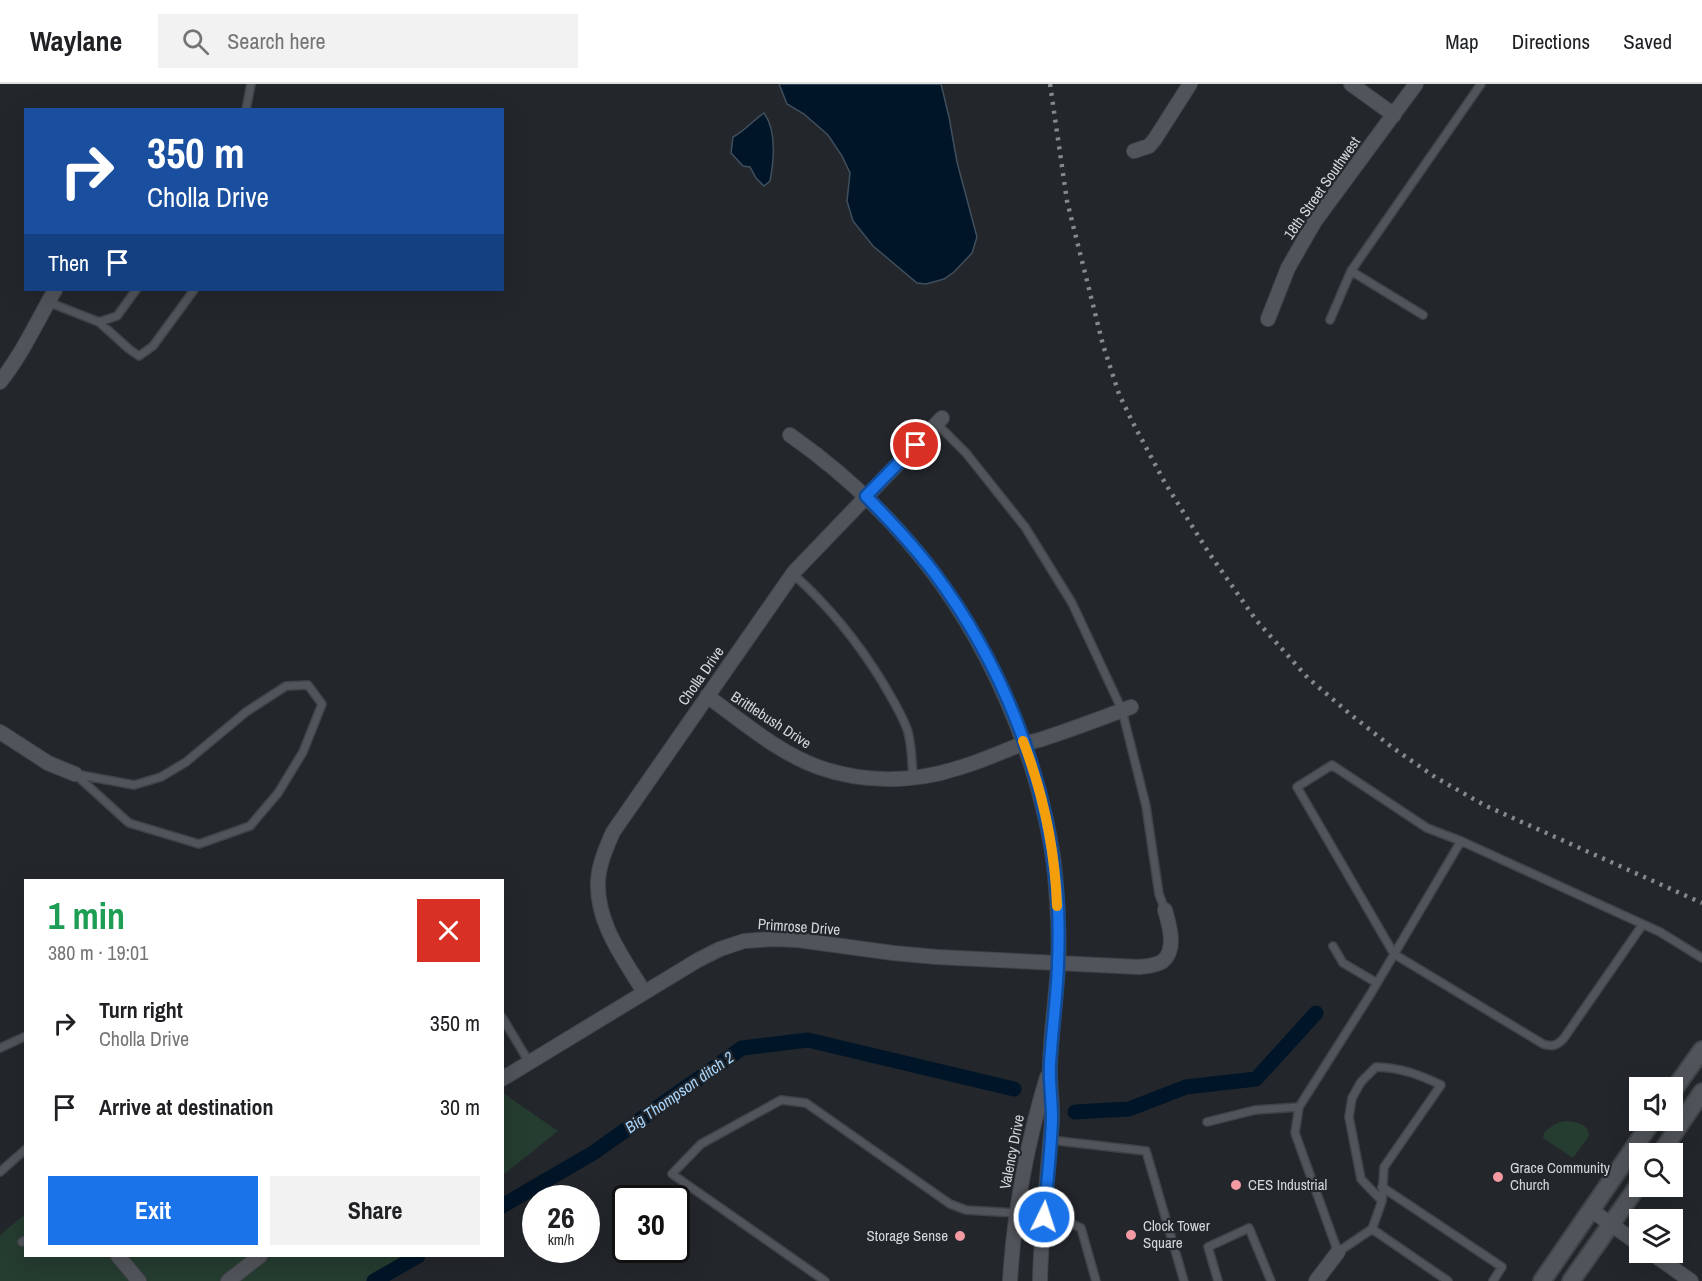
<!DOCTYPE html>
<meta charset="utf-8">
<style>
body{margin:0;font-family:"Archivo Narrow",sans-serif;background:#f2f2f2;color:#202124;height:100vh;display:flex;flex-direction:column;font-size:22px;white-space:nowrap}
*{box-sizing:border-box;margin:0}
p{font-size:20px;color:#757577}
.icon{flex:none;width:33px;height:33px;fill:none;stroke:currentColor;stroke-width:2;stroke-linecap:round;stroke-linejoin:round}
.map{position:relative;flex:1;overflow:hidden}
.side{position:absolute;left:24px;top:795px;width:480px;height:378px;display:flex;flex-direction:column;background:#fff;border-radius:0px;box-shadow:0 6px 24px #0002}
.side>*{flex:none}
.guide{position:absolute;left:24px;top:24px;width:480px;height:183px;border-radius:0px;box-shadow:0 6px 24px #0002;background:#1a4fa0;color:#fff;overflow:hidden}
.tools{position:absolute;left:1629px;top:993px;display:grid;gap:12px}
.tools a{display:grid;place-items:center;width:54px;height:54px;border-radius:0px;background:#fff;box-shadow:0 6px 24px #0002;font-size:30px}
.speed{position:absolute;left:522px;top:1101px;display:flex;gap:12px;font-size:30px;font-weight:700;text-align:center}
.speed>*{display:grid;place-content:center;width:78px;height:78px;border-radius:50%;background:#fff;box-shadow:0 6px 24px #0002;line-height:1}
.speed small{font-size:15px;font-weight:400}
.speed .limit{border:3px solid #111;border-radius:9px;background:#fff;color:#111}
.pin{position:absolute;display:grid;place-items:center;width:51px;height:51px;color:#fff;margin:-26px;border:3px solid #fff;border-radius:50%;box-shadow:0 2px 6px #0007}
.me{position:absolute;width:66px;margin:-33px;rotate:4deg;stroke-linejoin:round;filter:drop-shadow(0 0 4px #0008)}
.turn{display:flex;align-items:center;gap:21px;height:126px;padding:0 24px;font-size:27px}
.turn .icon{width:78px;height:78px;stroke-width:2.5}
.turn b{display:block;font-size:42px;line-height:51px}
.then{display:flex;align-items:center;height:57px;padding:0 24px;background:#0003;gap:12px;font-size:22px}
.round{display:grid;place-items:center;flex:none;width:63px;height:63px;border-radius:0px;background:#f2f2f2}
.overview{display:flex;align-items:center;justify-content:space-between;height:102px;padding:0 24px}
h1{font-size:36px;font-weight:700;line-height:45px;color:#1e9e55}
.button{display:flex;gap:12px;margin-top:auto;padding:12px 24px}
.button a{flex:1;height:69px;border-radius:0px;background:#1a73e8;color:#fff;font-size:24px;font-weight:700;line-height:69px;text-align:center}
.button a+a{background:#f2f2f2;color:#202124}
ul{padding:0;list-style:none}
li{display:flex;align-items:center;gap:18px;height:84px;padding:0 24px}
li div{flex:1}
li b{display:block;font-size:22px}
li em{font-style:normal}
header{display:flex;align-items:center;gap:36px;box-sizing:border-box;height:84px;padding:0 30px;background:#fff;border-bottom:2px solid #e0e0e0}
header strong{font-size:28px}
nav{display:flex;gap:33px;margin-inline-start:auto;font-size:21px}
.search{width:420px;height:54px;background:#f2f2f2;display:flex;align-items:center;gap:15px;box-sizing:border-box;padding:0 21px;border-radius:0px;color:#757577;font-size:22px}
.map>svg:first-child{display:block}
.green{fill:#253c30}
.water{fill:#001527;stroke:#404f5d;stroke-width:1.5}
.lines{fill:none;stroke-linecap:round;stroke-linejoin:round}
.canal{stroke:#001527;stroke-width:15}
.service-casing{stroke:#404447;stroke-width:10}
.minor-casing{stroke:#404447;stroke-width:16}
.secondary-casing{stroke:#404447;stroke-width:20}
.service{stroke:#51555b;stroke-width:7}
.minor{stroke:#51555b;stroke-width:14}
.secondary{stroke:#51555b;stroke-width:16}
.rail{stroke:#85888c;stroke-width:4.5;stroke-dasharray:3 6;stroke-linecap:butt}
.route-casing{stroke:#114b97;stroke-width:15}
.route{stroke:#1a73e8;stroke-width:10}
.slow{stroke:#f59e0b;stroke-width:10}
.poi-dot{fill:#f49aa2;stroke:#23272c;stroke-width:2}
.labels{text-anchor:middle;stroke-width:4.5;stroke-linejoin:round;paint-order:stroke}
.street-label{font-size:15px;fill:#d4d7da;stroke:#23272c}
.poi-label{font-size:15px;fill:#d4d7da;stroke:#23272c;text-anchor:start}
.water-label{font-size:16px;font-style:italic;fill:#a7d4fb;stroke:#23272c}
</style>
<header>
<strong>Waylane</strong>
<div class="search"><svg class="icon" aria-label="search" viewBox="0 0 24 24"><circle cx="10" cy="10" r="6"/><path d="M15 15l6 6"/></svg>Search here</div>
<nav><a>Map</a><a>Directions</a><a>Saved</a></nav>
</header>
<div class="map">
<svg width="1702" height="1197" viewBox="0 0 1702 1197">
<rect width="100%" height="100%" fill="#23272c"/>
<path class="green" d="M503 1009 558 1047 503 1091Z
M1566 1037C1577 1038 1589 1040 1589 1052L1573 1074 1543 1054 1544 1049C1551 1042 1556 1038 1566 1037Z
M25 1130 26 1172H401L368 1197H0V1151Z"/>
<path class="water" d="M779 0H941L949 33 957 78 977 153 972 169 954 188 944 195 926 200 917 199 873 162 853 137 847 117 850 89 842 72 828 51 804 30 787 20Z
M764 29C777 47 774 76 770 97L764 102 756 94 750 83 743 82 731 69 733 53C745 47 752 37 764 29Z"/>
<g class="lines">
<path class="canal" d="M1075 1028 1129 1025 1186 1003 1256 995 1316 929
M502 1122 593 1069 742 964 808 956 1014 1005
M374 1197 418 1172"/>
<defs>
<path id="service" d="M246 26 251 0
M48 218 99 238 129 265 139 272 153 262 194 206
M1423 231 1351 187 1481 0
M1330 236 1351 187
M99 238 117 232 136 206
M937 340 966 369 1025 443 1072 519 1122 626 1146 722 1159 810 1165 826
M793 490C829 522 858 558 883 599 892 615 903 632 908 648 912 663 912 679 913 694
M308 601 322 620 303 668 278 709 250 742 199 760 129 739 75 690 134 701 161 693 186 678 246 628 286 602Z
M1461 757 1427 744 1332 681 1297 703 1394 870 1543 960C1552 963 1557 962 1564 954L1643 840
M1333 862 1343 879 1377 899
M502 933 529 978
M0 964 26 952
M1207 1038 1255 1026 1299 1023
M1050 1056 1146 1067 1184 1197
M0 1088 26 1065
M1382 1103 1502 1183 1493 1197
M1382 1117 1361 1095 1349 1033 1352 1014 1361 998 1376 983C1401 984 1418 990 1441 1001L1384 1083 1382 1117 1372 1145 1338 1168 1295 1049 1299 1023 1370 911 1461 757 1660 848 1702 874
M1372 1145 1448 1197
M22 1158 26 1156
M825 1197 672 1090 701 1060 781 1016 806 1019 950 1120 966 1126 1016 1129 1063 1136 1081 1144 1096 1197
M1218 1197 1208 1163 1249 1144 1271 1197"/>
<path id="minor" d="M1351 0 1394 31
M1134 67 1149 62 1155 55 1190 0
M1268 235 1288 184 1315 137 1416 0
M0 298C23 269 37 237 55 206
M790 351C911 436 989 547 1033 687 1044 724 1054 764 1056 803 1058 829 1060 856 1058 883 1056 915 1051 948 1050 981 1049 1000 1053 1019 1052 1037 1048 1091 1041 1144 1040 1197
M707 612C742 637 777 668 818 683 863 699 913 699 958 684 980 678 1001 668 1022 660 1030 658 1037 657 1045 654 1073 645 1102 634 1131 623
M0 648 48 679 75 690
M644 908C624 875 596 839 598 797 599 780 606 764 613 748L794 488 942 334
M502 995 698 876 720 865 744 857 773 855 798 856 893 869 937 873 1139 883C1147 882 1156 882 1163 877 1177 865 1169 840 1165 826
M1591 1126 1640 1161
M1650 1168 1691 1197
M118 1172 139 1197
M228 1197 260 1172
M1010 1197C1014 1128 1027 1059 1047 993
M1316 1197 1338 1168"/>
<path id="secondary" d="M1672 1008 1702 966
M1660 1070 1702 1008
M1542 1197 1653 1036
M1571 1197 1640 1099"/>
</defs>
<use href="#service" class="service-casing"/>
<use href="#minor" class="minor-casing"/>
<use href="#secondary" class="secondary-casing"/>
<use href="#service" class="service"/>
<use href="#minor" class="minor"/>
<use href="#secondary" class="secondary"/>
<path class="rail" d="M1050 0 1067 117 1103 261 1119 310 1132 337 1165 399 1209 469 1256 536 1308 594 1350 630 1393 664 1435 693 1484 721 1702 819"/>
</g>
<g class="lines">
<defs>
<path id="route" d="M916 361 866 412C890 437 914 462 935 490 1001 579 1045 688 1056 799 1059 825 1059 854 1058 880 1057 913 1052 946 1050 980 1049 998 1052 1016 1052 1034 1051 1067 1047 1100 1044 1133"/>
</defs>
<use href="#route" class="route-casing"/>
<use href="#route" class="route"/>
<path class="slow" d="M1023 657C1043 709 1055 767 1057 822"/>
</g>
<g class="poi-dot">
<circle cx="1498" cy="1093" r="6"/>
<circle cx="1236" cy="1101" r="6"/>
<circle cx="1131" cy="1151" r="6"/>
<circle cx="960" cy="1152" r="6"/>
</g>
<g class="labels">
<g class="street-label">
<text transform="translate(1322 104) rotate(-55)" y="5">18th Street Southwest</text>
<text transform="translate(701 592) rotate(-55)" y="5">Cholla Drive</text>
<text transform="translate(771 636) rotate(33)" y="5">Brittlebush Drive</text>
<text transform="translate(799 843) rotate(4)" y="5">Primrose Drive</text>
<text transform="translate(1012 1068) rotate(-79)" y="5">Valency Drive</text>
</g>
<g class="poi-label">
<text x="1510" y="1089">Grace Community<tspan x="1510" dy="17">Church</tspan></text>
<text x="1248" y="1106">CES Industrial</text>
<text x="1143" y="1147">Clock Tower<tspan x="1143" dy="17">Square</tspan></text>
<text x="948" y="1157" text-anchor="end">Storage Sense</text>
</g>
<g class="water-label">
<text transform="translate(679 1008) rotate(-35)" y="6">Big Thompson ditch 2</text>
</g>
</g>
</svg>
<div class="tools">
<a><svg class="icon" aria-label="sound" viewBox="0 0 24 24"><path d="M4 9h4l5-4v14l-5-4H4zM17 9q2 3 0 6"/></svg></a>
<a><svg class="icon" aria-label="search" viewBox="0 0 24 24"><circle cx="10" cy="10" r="6"/><path d="M15 15l6 6"/></svg></a>
<a><svg class="icon" aria-label="layers" viewBox="0 0 24 24"><path d="M12 4l9 5-9 5-9-5zM3 14l9 5 9-5"/></svg></a>
</div>
<div class="speed"><div>26<small>km/h</small></div><div class="limit">30</div></div>
<div class="pin" style="left:916px;top:361px;background:#d93025"><svg class="icon" aria-label="arrive" viewBox="0 0 24 24"><path d="M6 21V4h12l-3 4 3 4H6"/></svg></div>
<svg class="me" style="left:1044px;top:1133px" viewBox="-20 -20 40 40"><circle r="17" fill="#1a73e8" stroke="#fff" stroke-width="3"/><path d="M0-11L8 9 0 5-8 9z" fill="#fff"/></svg>
<div class="guide">
<div class="turn"><svg class="icon" aria-label="right" viewBox="0 0 24 24"><path d="M7 20v-9h11M14 6l5 5-5 5"/></svg><div><b>350 m</b>Cholla Drive</div></div>
<div class="then">Then<svg class="icon" aria-label="arrive" viewBox="0 0 24 24"><path d="M6 21V4h12l-3 4 3 4H6"/></svg></div>
</div>
<section class="side">
<div class="overview"><div><h1>1 min</h1><p>380 m · 19:01</p></div><a class="round" style="background:#d93025;color:#fff"><svg class="icon" aria-label="close" viewBox="0 0 24 24"><path d="M6 6l12 12M18 6L6 18"/></svg></a></div>
<ul>
<li><svg class="icon" aria-label="right" viewBox="0 0 24 24"><path d="M7 20v-9h11M14 6l5 5-5 5"/></svg><div><b>Turn right</b><p>Cholla Drive</p></div><em>350 m</em></li>
<li><svg class="icon" aria-label="arrive" viewBox="0 0 24 24"><path d="M6 21V4h12l-3 4 3 4H6"/></svg><div><b>Arrive at destination</b></div><em>30 m</em></li>
</ul>
<div class="button"><a>Exit</a><a>Share</a></div>
</section>
</div>
